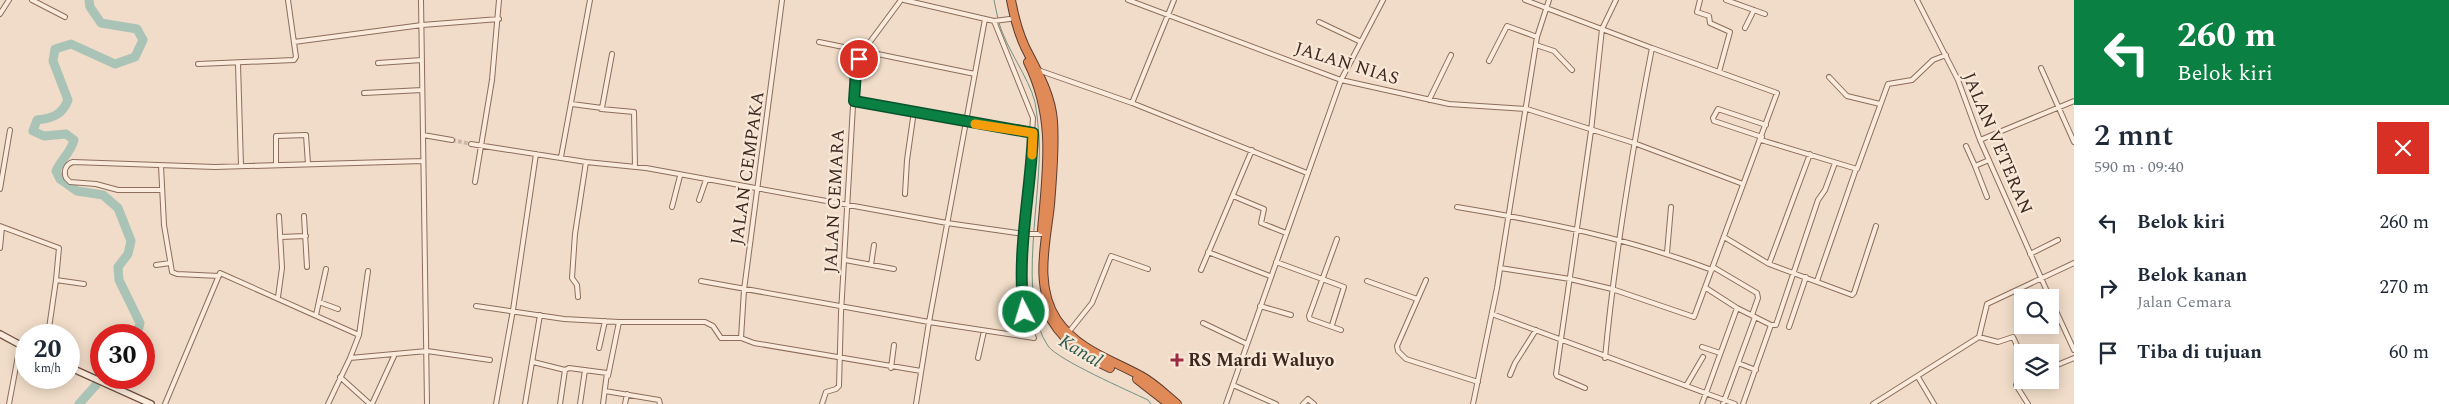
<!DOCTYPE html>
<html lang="id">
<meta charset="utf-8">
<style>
body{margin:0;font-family:Spectral,serif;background:#f2f2f3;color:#1f2937;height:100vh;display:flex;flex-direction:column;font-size:19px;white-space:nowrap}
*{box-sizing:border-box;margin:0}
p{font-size:16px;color:#747a83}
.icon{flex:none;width:28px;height:28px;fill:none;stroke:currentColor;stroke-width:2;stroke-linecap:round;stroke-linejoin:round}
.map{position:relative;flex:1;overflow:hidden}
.sheet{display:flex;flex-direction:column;background:#fff;width:375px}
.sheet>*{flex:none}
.banner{background:#0b8043;color:#fff;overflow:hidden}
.fabs{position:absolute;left:2014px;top:289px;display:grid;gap:10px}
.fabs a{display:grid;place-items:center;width:45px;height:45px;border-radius:0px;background:#fff;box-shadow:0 2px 12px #0003;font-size:25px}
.speed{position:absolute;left:15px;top:324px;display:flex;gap:10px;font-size:25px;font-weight:700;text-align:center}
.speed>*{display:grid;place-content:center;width:65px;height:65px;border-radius:50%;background:#fff;box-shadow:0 2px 12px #0003;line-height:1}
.speed small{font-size:12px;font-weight:400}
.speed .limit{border:8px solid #d22;background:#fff;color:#111}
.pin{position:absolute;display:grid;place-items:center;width:42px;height:42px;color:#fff;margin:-21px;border:2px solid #fff;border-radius:50%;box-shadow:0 1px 5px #0007}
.me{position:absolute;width:55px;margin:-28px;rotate:355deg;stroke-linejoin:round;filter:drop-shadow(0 0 4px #0008)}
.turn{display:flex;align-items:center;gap:18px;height:105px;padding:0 20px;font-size:22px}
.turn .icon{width:65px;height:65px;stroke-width:2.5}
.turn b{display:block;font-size:35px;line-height:42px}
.round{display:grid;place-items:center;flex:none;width:52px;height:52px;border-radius:0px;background:#f2f2f3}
.head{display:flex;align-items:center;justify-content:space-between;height:85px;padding:0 20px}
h1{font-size:30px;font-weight:600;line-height:38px}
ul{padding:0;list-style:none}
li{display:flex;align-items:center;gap:15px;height:65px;padding:0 20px}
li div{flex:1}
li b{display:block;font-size:19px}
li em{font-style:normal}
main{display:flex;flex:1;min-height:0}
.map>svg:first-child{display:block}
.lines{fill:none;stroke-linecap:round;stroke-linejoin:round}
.stream{stroke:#6f9383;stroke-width:1}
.river{stroke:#a9c4b7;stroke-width:9}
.street-tunnel{stroke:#ccb8a6;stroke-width:4;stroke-dasharray:4 2;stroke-linecap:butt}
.street-casing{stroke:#8d6d5c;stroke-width:6}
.secondary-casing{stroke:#6f4e3f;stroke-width:8}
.highway-casing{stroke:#5b3c30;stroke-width:10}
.street{stroke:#faebdc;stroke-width:4}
.secondary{stroke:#faebdc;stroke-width:5.5}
.highway{stroke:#e08a58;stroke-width:8}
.route-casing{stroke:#07532c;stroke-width:12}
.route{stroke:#0b8043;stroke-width:9}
.slow{stroke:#f59e0b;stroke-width:9}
.poi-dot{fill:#9d2a41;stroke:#f7e8d8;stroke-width:2}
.labels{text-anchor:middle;stroke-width:4.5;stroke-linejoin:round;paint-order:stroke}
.street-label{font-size:18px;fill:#3d2820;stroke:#f7e8d8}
.poi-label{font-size:18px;font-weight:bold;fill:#3d2820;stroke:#f7e8d8;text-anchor:start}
.water-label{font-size:19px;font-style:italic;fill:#2f5d51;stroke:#f7e8d8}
</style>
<main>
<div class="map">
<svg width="2074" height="404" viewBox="0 0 2074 404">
<rect width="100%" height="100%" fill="#f0dcc8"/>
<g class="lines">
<path class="stream" d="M994 0 998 19
M999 23C1007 50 1028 76 1035 102 1037 113 1038 125 1039 136 1043 192 1016 300 1048 346 1058 360 1129 391 1148 400L1151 404"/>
<path class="river" d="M89 0 90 7 101 23 137 29 143 40 135 57 115 64 71 44 55 49 53 61 68 100C62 115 53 118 37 120L33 131 44 136 66 134 74 140C71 152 61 160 56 171L60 179 77 191 103 195 118 208 131 241 128 254 118 267 119 280 140 323 137 335
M79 404 96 385 101 373"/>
<path class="street-tunnel" d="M452 140 471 144"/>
<defs>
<path id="street" d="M32 0 65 17
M421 0 427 404
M782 0 744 290 741 338 754 343 921 371
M904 0 994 21 1010 19
M1128 0 1341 80 1449 104 1527 109 1634 143 1743 184
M1525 0 1652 48C1632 151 1615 253 1605 358
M1700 0 1697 12 1709 16 1710 23 1730 32 1719 72
M1726 0 1765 14
M1917 0 1958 80 1980 140 2050 298
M0 14 9 0
M1319 22 1361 42
M1745 28 1754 10
M294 42 422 25 499 19
M819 42 975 74
M1536 45 1554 51 1572 70
M1489 61 1507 26 1537 37
M378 63 422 60
M198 64 294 60 296 57 288 0
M238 64 241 166
M2041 68 2074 142
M1038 70 1132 103 1307 173
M1829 77 1847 96 1880 104
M364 93 422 90
M1429 100 1451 55
M854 101 1033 133
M1132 103 1174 0
M572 104 602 108 612 54
M601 109 634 112 635 167
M423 135 452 140
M1762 137 1714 121 1713 118 1718 109 1766 125
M1761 140 1857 169 1888 84 1912 80 1933 60 1946 55
M1980 140 2074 101
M471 144 586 162 646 168 947 223 1024 234H1042
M1966 146 1975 166
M561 157 590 0
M276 165V136L306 135 308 164
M161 166 164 225 172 272 177 274 219 276
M475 182 492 80 499 0
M0 189 10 130
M162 190H118L96 184 70 182 66 178C63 171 66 164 73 162L215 167 423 161
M905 194 907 160 914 111
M1233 196 1264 209 1261 223 1286 233
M1987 197 1975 166 1989 160
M699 200 706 180
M672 207 680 176
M1457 207C1547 222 1627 238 1712 270
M304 216 307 267
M0 226 59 248 56 280
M280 237 306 236
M1724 237 1769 264 1852 295 1854 293 1876 226
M1337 239 1309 316 1310 319 1341 330
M0 248 2 227
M1208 252 1270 276
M1667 253 1671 207
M2030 254 2058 240
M845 260 894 269
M1276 262 1344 287 1332 325
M1769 264 1810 154
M156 265 170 263
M871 265 874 245
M1713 267 1757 293 1758 298 1752 315
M1500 268 1570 279 1612 289 1694 317 1777 93 1652 48
M1201 270 1252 150
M1426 280 1397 346 1398 351 1406 359 1478 382
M701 281 929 322 1034 338 1024 316 1022 283 1033 118 994 21
M1367 281 1417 299
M1817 281 1856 169
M1706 288 1737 308 1771 325H1776L1818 200 1825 190 1835 163
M278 297 282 268 279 216
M578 297 577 285 572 278 575 234 586 162
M2050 298 2074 350
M319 302 338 309
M476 306 564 319 619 322H705L713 326 721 338H741
M1260 306 1291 315
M1492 314 1735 404
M316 315 326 269
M1203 323 1247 344
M1789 327 1806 277
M1068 333 1092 303 1111 256 1148 269
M48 335 56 280 84 284
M1979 337 1998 342 2013 337 2022 356
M1702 347 1720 353
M599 348 605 321
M350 358 359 335 368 271
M978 358 984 331
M533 362 565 370
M1738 363 1756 370
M891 368 894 345
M2050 368 2074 358
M1510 375 1515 363 1536 330
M608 376 619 322
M340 377 370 404
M1918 377 1934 404
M2023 380 2018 381 2016 385 2028 404
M1233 385 1276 404
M1686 386 1703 357
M1585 388 1557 376 1556 374 1591 131 1602 29 1616 0
M605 391 659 400 660 404
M9 404 20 345
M165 404 220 273 359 335
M328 404 350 358 427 351 490 360
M372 404 395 354
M496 404 513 310 536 154
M525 404 540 315
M560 404 565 370 569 368 607 373 603 404
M580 404 585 370
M625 404 627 394
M822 404 826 392 836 389 839 386 841 313 855 71 864 50 901 0
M916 404 929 322 985 19
M1226 404 1341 80 1383 0
M1303 404 1308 399 1314 404
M1473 404 1497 288 1537 37 1549 0
M1702 404 1737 308
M1723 404 1755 317
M1743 404 1771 325
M1873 404 1979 337 1987 304 2074 263"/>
<path id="secondary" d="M0 334 26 348
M69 367 151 404"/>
<path id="highway" d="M1011 0C1014 16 1018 32 1025 47 1037 71 1051 94 1053 121 1055 149 1052 177 1050 205 1046 242 1034 286 1057 320 1078 350 1110 359 1141 376 1154 383 1165 394 1177 404
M1028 62C1056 119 1047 170 1042 230
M1042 298C1052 332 1079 354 1110 368
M1137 379 1169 404"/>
</defs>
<use href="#street" class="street-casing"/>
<use href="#secondary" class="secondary-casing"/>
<use href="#highway" class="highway-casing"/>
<use href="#street" class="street"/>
<use href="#secondary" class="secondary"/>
<use href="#highway" class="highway"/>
</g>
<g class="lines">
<defs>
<path id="route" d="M859 59 856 71 854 101 1033 133C1031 192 1016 253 1024 312"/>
</defs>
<use href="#route" class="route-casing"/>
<use href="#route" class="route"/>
<path class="slow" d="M975 124 1033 133 1032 155"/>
</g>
<path class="poi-dot" d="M1174.5 352.5h5v5h5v5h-5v5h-5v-5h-5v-5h5z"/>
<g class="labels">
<g class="street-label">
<text transform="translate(1347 63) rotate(17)" y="6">JALAN NIAS</text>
<text transform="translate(1998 143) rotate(67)" y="6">JALAN VETERAN</text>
<text transform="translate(747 168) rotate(-82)" y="6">JALAN CEMPAKA</text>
<text transform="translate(834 201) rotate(-87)" y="6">JALAN CEMARA</text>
</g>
<g class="poi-label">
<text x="1188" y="366">RS Mardi Waluyo</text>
</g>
<g class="water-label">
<text transform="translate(1081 350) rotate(31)" y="7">Kanal</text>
</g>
</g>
</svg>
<div class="fabs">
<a><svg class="icon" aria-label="search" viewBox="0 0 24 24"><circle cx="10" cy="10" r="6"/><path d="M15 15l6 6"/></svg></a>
<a><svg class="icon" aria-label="layers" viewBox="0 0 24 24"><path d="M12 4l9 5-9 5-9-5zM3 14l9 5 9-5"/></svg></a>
</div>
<div class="speed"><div>20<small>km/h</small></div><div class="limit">30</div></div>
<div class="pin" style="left:859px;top:59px;background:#d93025"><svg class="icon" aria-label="arrive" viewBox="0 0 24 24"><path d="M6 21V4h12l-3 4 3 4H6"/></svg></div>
<svg class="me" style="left:1024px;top:312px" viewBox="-20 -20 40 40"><circle r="17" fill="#0b8043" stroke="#fff" stroke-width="3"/><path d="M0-11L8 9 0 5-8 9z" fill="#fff"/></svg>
</div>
<section class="sheet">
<div class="banner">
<div class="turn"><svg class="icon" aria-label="left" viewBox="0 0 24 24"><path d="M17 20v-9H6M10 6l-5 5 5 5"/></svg><div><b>260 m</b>Belok kiri</div></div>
</div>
<div class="head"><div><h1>2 mnt</h1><p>590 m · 09:40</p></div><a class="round" style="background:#d93025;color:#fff"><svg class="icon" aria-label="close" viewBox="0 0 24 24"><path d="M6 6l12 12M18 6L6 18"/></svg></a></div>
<ul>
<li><svg class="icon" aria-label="left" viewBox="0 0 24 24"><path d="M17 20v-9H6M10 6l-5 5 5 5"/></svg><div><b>Belok kiri</b></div><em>260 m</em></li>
<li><svg class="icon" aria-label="right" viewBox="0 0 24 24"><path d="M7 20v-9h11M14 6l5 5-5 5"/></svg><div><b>Belok kanan</b><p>Jalan Cemara</p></div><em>270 m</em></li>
<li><svg class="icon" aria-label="arrive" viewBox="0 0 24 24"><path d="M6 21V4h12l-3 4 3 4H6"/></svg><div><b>Tiba di tujuan</b></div><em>60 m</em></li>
</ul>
</section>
</main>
